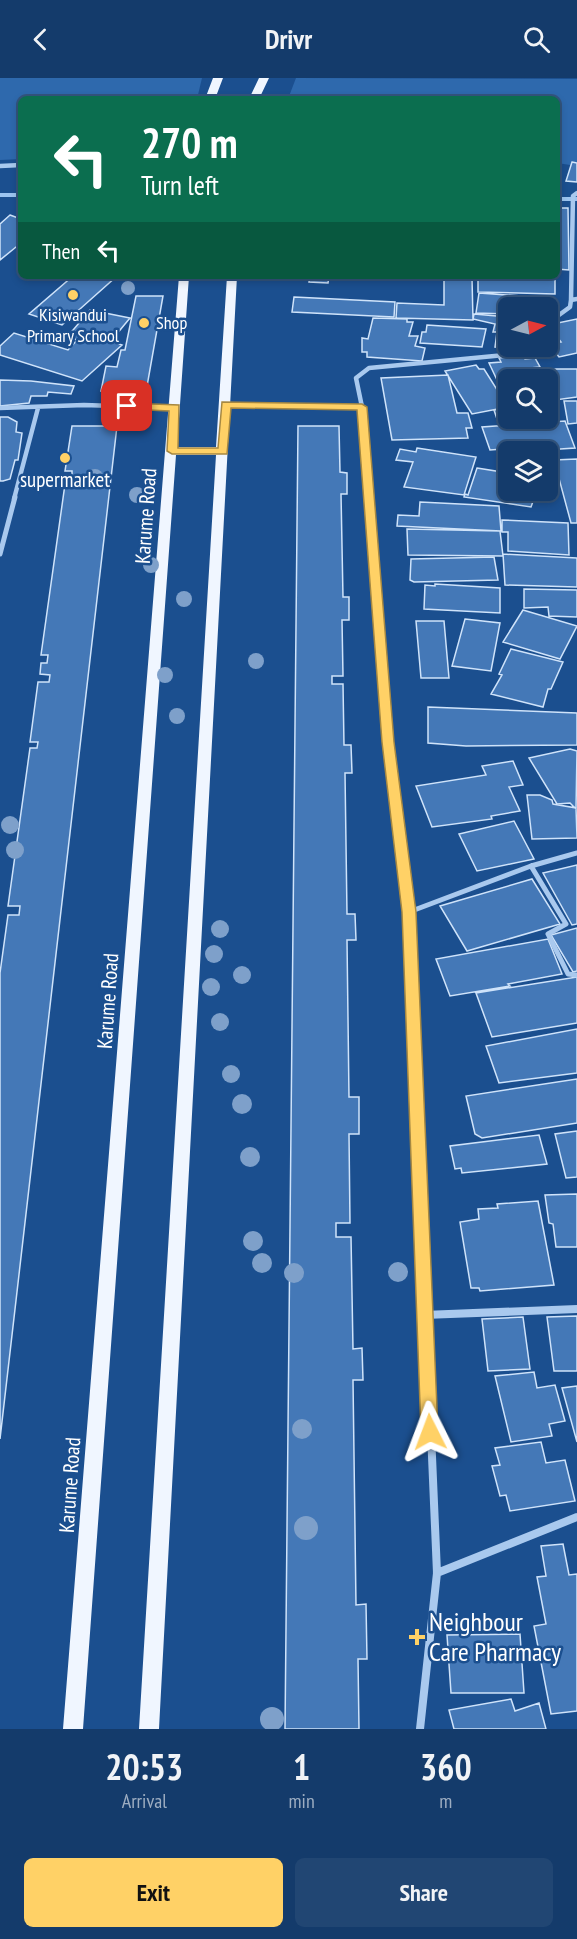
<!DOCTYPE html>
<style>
body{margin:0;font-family:"PT Sans Narrow",sans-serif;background:#214673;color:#f1f3f6;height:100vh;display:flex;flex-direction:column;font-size:22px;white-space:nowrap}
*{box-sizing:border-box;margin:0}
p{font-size:20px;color:#9dadc1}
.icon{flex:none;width:33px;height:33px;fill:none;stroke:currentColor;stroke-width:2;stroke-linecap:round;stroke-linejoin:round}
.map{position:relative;height:1651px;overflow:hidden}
.details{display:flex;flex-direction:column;background:#143b6b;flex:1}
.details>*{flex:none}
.hud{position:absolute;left:18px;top:18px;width:542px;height:183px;border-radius:9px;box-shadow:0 3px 9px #0003,0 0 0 2px #33557e;background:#0b6e4f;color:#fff;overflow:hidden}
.needle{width:39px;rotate:83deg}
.controls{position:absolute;left:498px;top:219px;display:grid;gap:12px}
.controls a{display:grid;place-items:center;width:60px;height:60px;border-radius:9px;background:#143b6b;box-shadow:0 3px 9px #0003,0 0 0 2px #33557e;font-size:30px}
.pin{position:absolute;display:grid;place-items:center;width:51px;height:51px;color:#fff;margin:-26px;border-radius:12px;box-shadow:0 3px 9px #0006}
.me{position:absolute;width:66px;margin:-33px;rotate:357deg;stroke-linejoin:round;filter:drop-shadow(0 0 4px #0008)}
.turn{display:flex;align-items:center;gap:21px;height:126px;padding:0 24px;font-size:27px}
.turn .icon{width:78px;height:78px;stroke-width:2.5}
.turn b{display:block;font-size:42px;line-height:51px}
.then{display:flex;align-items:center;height:57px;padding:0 24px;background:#0003;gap:12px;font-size:22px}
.eta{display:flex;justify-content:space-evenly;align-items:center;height:102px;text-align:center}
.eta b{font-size:36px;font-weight:800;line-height:42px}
.action{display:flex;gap:12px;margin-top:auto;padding:12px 24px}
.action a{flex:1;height:69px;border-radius:9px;background:#ffd166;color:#111;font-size:24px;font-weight:800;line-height:69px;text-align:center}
.action a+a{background:#214673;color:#f1f3f6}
header{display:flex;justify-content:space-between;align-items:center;height:78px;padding:0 24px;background:#143b6b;font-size:27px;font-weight:800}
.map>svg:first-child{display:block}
.green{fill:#2e69ad}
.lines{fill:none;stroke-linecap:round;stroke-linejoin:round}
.stream{fill:#9cc4f0;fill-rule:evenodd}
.building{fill:#4478b7;stroke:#cfe3fa;stroke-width:1.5}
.minor-far2{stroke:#a9c9ee;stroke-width:4.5}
.minor-far1{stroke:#a9c9ee;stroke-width:5}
.minor{stroke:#a9c9ee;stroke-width:8}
.primary{fill:#f0f6ff;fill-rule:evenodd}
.tree{fill:#7ea0ca}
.route{fill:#ffd166;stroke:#a68842;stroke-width:1.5}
.poi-dot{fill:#ffd166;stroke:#1b4f8f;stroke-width:2}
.labels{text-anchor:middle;stroke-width:5;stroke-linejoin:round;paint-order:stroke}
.far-poi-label{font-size:18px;fill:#fff;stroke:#1b4f8f}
.poi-label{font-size:21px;fill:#fff;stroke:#1b4f8f}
.street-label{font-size:21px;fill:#fff;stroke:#1b4f8f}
.near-poi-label{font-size:26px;fill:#fff;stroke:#1b4f8f;text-anchor:start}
</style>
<header><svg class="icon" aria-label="back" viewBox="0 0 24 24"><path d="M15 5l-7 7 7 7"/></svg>Drivr<svg class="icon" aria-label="search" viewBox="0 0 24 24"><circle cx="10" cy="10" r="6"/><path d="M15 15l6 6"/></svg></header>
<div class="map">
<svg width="577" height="1651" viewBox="0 0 577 1651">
<rect width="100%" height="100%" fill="#1b4f8f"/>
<path class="green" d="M0 0H202L197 21H21V81L0 82Z
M296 0 577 1V88L557 85 556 21H288Z"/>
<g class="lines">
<path class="stream" d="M0 115H21V119H0Z
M559 119H577V123H562L558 121Z"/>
</g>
<path class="building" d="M572 84 577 85V104L566 103Z
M556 130H568L569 192 556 191Z
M10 137 21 141V165L0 182V146Z
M73 198H117L62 247 29 236Z
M310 198H329L328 205 309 204Z
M478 198H555V216L478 214Z
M444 199 472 200 473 242 396 240 397 225 444 227Z
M479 215 550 220 548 239V230H508V236L476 235Z
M136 218H163L146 314 101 313 106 288 117 289 121 272H125Z
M294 219 395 224 394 239 292 234Z
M90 232 130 240 111 263 122 267 82 303 0 277V268L14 255 68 272 77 262 68 258Z
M474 236 508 239V268H539L538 272 495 269 497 254H493L495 246 473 241Z
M373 240 407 241V244H413L409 258H418L415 268 425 270 422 283 367 279V274H362V260L368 261Z
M577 241V275L559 279 549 266 561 264 548 247Z
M427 247 486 251 482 269 420 265 422 254H426Z
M523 277 525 281 535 280 540 289 531 290 537 302H508V321H506L489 285 501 284 499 280Z
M476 287 479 291H484L508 329 472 336 445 293Z
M556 291H577V319L555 322 542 294Z
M448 297 457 335H468L472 350H466L468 360 392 362 381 300Z
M0 302 31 303 74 308 71 316 48 314 47 318H31L29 325 0 328Z
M564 323H577V345L568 346Z
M508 330V340H548V330L552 343 499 347 494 332Z
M0 339H8L17 344 16 354 22 355 18 382H15L10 401 3 403H0Z
M565 343 575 370 530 373 528 369 490 372 482 349Z
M72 348H117L0 1361V895L8 837H19L20 828H8L30 670H37L38 664H30L38 604H49L50 597 40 596 41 585H47L48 577H41L66 399H72V393H65Z
M298 348H339L340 394 347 395V416H341L343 519H349V542H342L343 598H332V606H343L344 667H351L352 695H345L347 836H355L356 862H347L349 1019H359V1056H349L350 1145H336V1159H351L353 1271 362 1270 363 1302H353L356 1527 366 1526 367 1581H358L359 1651H285Z
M417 370 476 379 464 417 404 409 413 384 396 382 400 371 416 374Z
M548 376 558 377V382L554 381 553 407H548Z
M577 381V445H571L554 382Z
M477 390 508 395V412H529L528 417 535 418 531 429 464 419 465 416 468 417Z
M420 424 499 428 501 453 397 448 398 437 419 438Z
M502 442 568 445 569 477 508 473V454H502Z
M407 451 500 453 503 478 408 477Z
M503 476 577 480V509L505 507Z
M494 479 498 502 414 504 410 502 411 481Z
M435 506 500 510V535L424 531 425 507 435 508Z
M524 511 577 512V539L549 538 548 529 524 530Z
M523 532 577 548 560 581 503 564Z
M465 541 500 545 491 593 452 588Z
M416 543H444L449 600H421Z
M511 571 563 584 551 611H548L543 629 491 616 502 597 499 596Z
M428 629 577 635V667L466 668 428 665Z
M570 671 577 673 576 731 570 725 557 726 529 680Z
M513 683 523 707 509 709 520 733 491 738 492 741 432 749 416 708 486 697 482 688Z
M527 717H540L552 722 553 726 576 730 577 760 532 761Z
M514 743 534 781 477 793 459 756Z
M577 787V846L572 847 543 795Z
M532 801 560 846 467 873 440 828Z
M577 850V893L573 894 551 857Z
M548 861 562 896 508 906 510 908 450 918 436 881Z
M577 899V945L492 959 476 915Z
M577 951V995L499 1005 486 968Z
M577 1001V1045L482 1060 475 1056 466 1018Z
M577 1053V1099L566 1100 555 1056Z
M539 1057 547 1086 462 1095 461 1090 455 1091 450 1068Z
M577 1116V1169H556L553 1146 549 1145 545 1117Z
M538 1123 554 1207 480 1213 479 1210H471L460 1144 479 1141 478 1131 498 1130 497 1126Z
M577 1238V1293H554L547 1239Z
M523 1239 530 1291 488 1293 482 1241Z
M534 1294 537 1310 555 1307 565 1343 549 1346 552 1358 511 1364 495 1298Z
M577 1308V1364L562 1310Z
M541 1364 546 1385 565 1382 575 1423 510 1433 506 1417 500 1418 492 1388 500 1387 495 1370Z
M563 1466 569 1497 577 1496V1633L551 1636 534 1548 546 1546 537 1499 546 1498 541 1468Z
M520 1556 524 1615H451L447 1557Z
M511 1621 515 1633 539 1625 546 1651H454L449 1632Z"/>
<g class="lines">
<path class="minor-far2" d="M0 88 21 87
M571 222 573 118 577 115
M548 245 570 229 571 222 577 221
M548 250V256
M226 327 362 329 356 300 369 290 535 274 541 268
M362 329 369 421
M0 330 84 327 175 330
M14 421 38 330"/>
<path class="minor-far1" d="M369 419 388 664 409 834 414 960
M0 476 15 419
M531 788 566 846 548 856 568 896 577 897
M409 834 531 788 577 775"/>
<path class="minor" d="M414 958 437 1495 420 1651
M424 1237 577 1231
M437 1495 577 1439"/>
<path class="primary" d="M213 0H223L215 21H205Z
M259 0H269L259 21H249Z
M179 198H189L177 369H216L227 198H237L159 1651H139L216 377H176L83 1651H63Z"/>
</g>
<g class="tree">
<circle cx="128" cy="210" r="7"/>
<circle cx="95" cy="399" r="8"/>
<circle cx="137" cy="417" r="8"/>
<circle cx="151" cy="487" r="8"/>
<circle cx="184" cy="521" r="8"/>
<circle cx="256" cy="583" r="8"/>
<circle cx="165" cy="597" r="8"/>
<circle cx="177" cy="638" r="8"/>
<circle cx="10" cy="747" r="9"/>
<circle cx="15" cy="772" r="9"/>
<circle cx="220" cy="851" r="9"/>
<circle cx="214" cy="876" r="9"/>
<circle cx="242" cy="897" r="9"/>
<circle cx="211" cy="909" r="9"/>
<circle cx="220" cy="944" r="9"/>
<circle cx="231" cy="996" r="9"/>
<circle cx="242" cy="1026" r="10"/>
<circle cx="250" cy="1079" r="10"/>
<circle cx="253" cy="1163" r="10"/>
<circle cx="262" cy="1185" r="10"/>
<circle cx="398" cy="1194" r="10"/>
<circle cx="294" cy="1195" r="10"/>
<circle cx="302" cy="1351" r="10"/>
<circle cx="306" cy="1450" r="12"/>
<circle cx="272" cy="1641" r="12"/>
</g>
<path class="route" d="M222 324 362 326 367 329 394 664 416 834 438 1354 436 1360 430 1362 424 1360 421 1354 402 834 382 664 357 332 231 330 227 376H172L167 373 169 333 127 331 122 328 127 325 179 327 178 370H218Z"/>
<g class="poi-dot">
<circle cx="73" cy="217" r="6"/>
<circle cx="144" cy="245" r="6"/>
<circle cx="65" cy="380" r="6"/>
<path d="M414 1550h6v6h6v6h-6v6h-6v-6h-6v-6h6z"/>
</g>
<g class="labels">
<g class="far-poi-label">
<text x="73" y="243">Kisiwandui<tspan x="73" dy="21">Primary School</tspan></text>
<text x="156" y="251" text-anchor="start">Shop</text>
</g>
<g class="poi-label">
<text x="65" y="409">supermarket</text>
</g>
<g class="street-label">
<text transform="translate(146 438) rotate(-86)" y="7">Karume Road</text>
<text transform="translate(108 923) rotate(-86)" y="7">Karume Road</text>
<text transform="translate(70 1407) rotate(-86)" y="7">Karume Road</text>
</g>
<g class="near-poi-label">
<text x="429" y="1553">Neighbour<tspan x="429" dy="30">Care Pharmacy</tspan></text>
</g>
</g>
</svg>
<div class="controls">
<a><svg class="needle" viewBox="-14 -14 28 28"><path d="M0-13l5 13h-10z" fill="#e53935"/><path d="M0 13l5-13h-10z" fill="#9dadc1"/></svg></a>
<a><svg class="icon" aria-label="search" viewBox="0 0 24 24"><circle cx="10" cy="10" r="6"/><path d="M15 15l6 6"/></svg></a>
<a><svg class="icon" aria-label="layers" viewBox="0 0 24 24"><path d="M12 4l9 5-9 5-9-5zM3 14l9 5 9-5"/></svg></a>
</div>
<div class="pin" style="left:127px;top:328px;background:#d93025"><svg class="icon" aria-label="arrive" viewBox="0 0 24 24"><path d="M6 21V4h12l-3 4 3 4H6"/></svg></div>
<svg class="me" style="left:430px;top:1354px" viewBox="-20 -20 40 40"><path d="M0-17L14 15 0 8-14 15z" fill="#ffd166" stroke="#fff" stroke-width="4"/></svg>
<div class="hud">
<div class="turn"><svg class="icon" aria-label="left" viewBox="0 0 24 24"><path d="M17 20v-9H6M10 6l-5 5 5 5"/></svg><div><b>270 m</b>Turn left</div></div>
<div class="then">Then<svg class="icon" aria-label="left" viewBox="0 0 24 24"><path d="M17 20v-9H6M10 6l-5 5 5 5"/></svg></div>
</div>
</div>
<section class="details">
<div class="eta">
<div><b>20:53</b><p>Arrival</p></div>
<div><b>1</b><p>min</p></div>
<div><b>360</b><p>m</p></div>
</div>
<div class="action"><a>Exit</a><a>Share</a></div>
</section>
